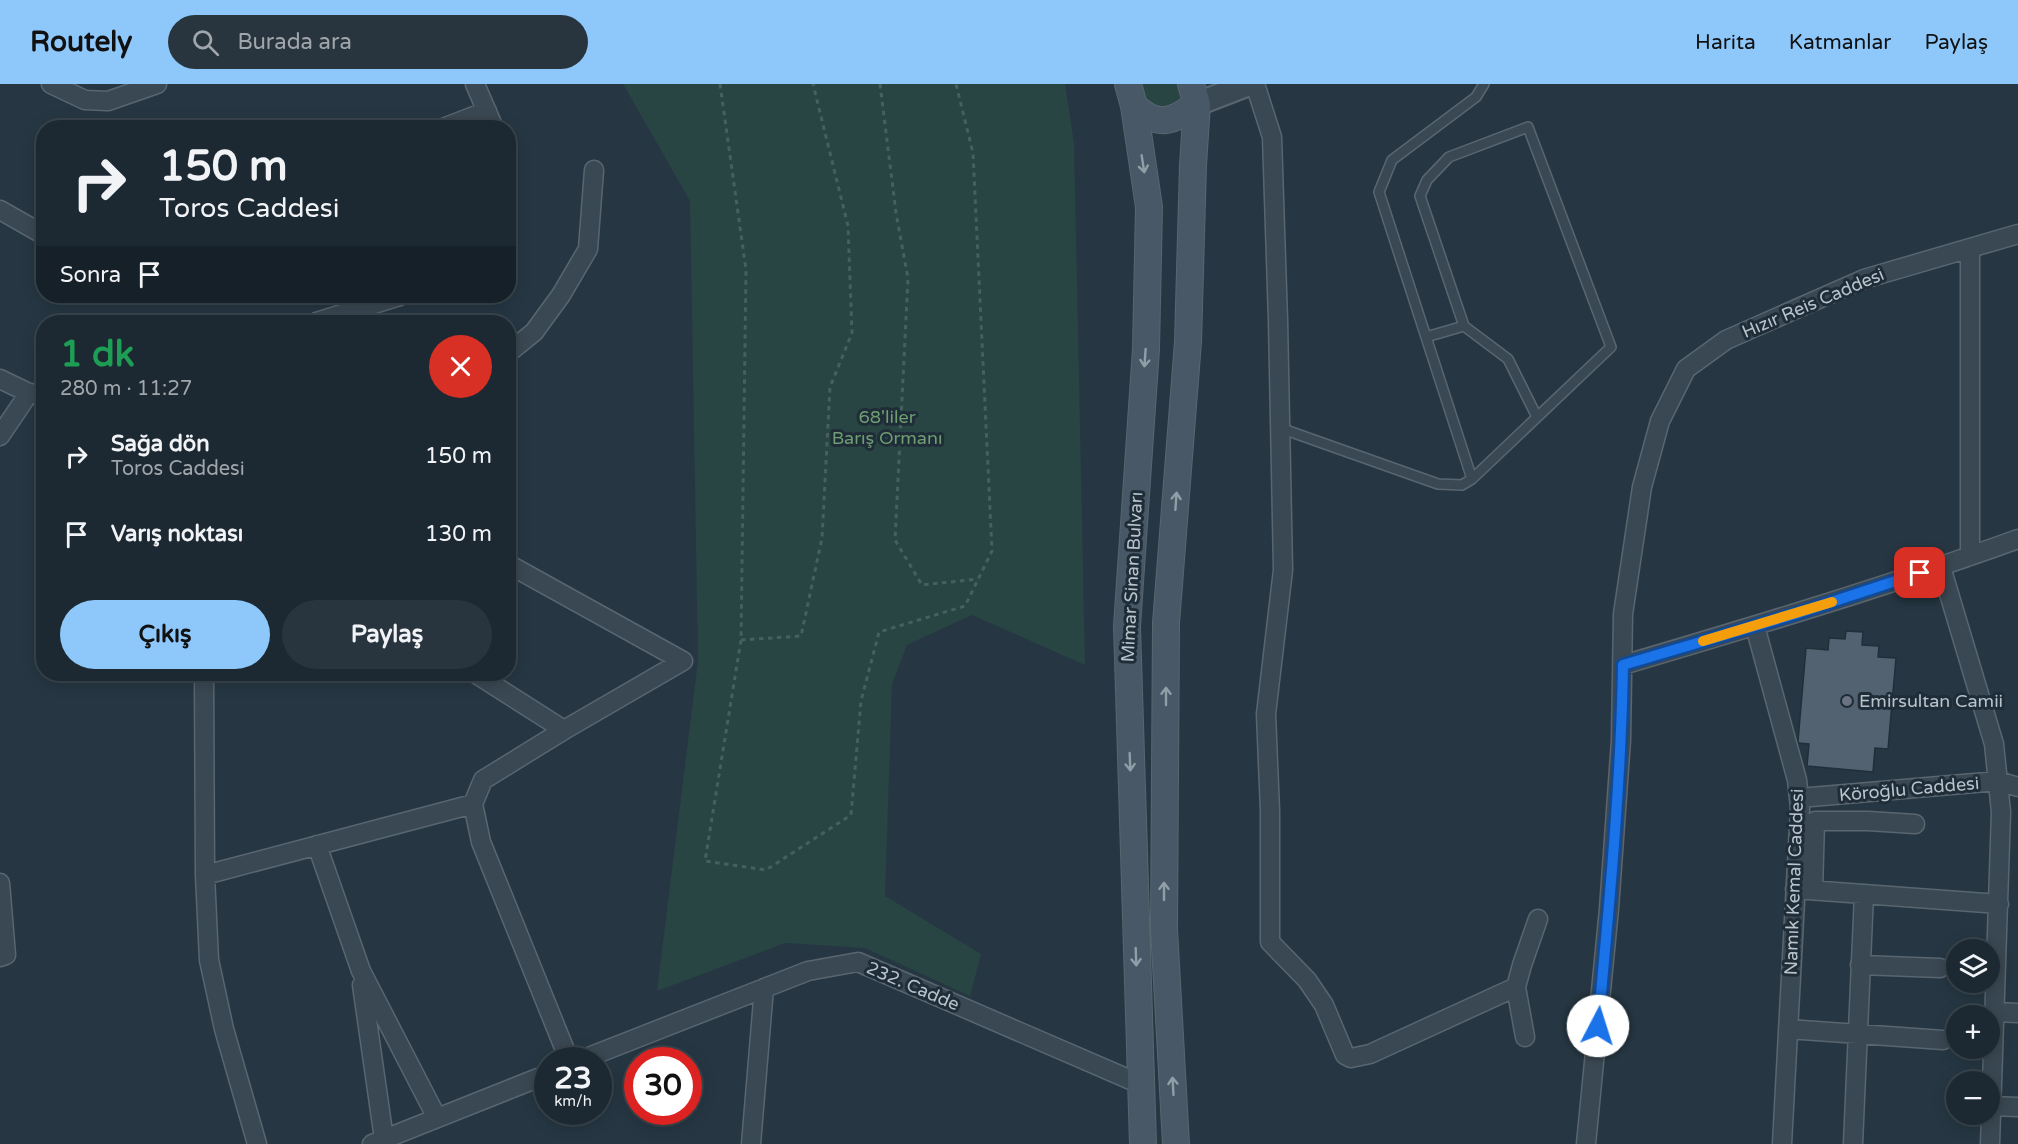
<!DOCTYPE html>
<html lang="tr">
<meta charset="utf-8">
<style>
body{margin:0;font-family:"Varela Round",sans-serif;background:#29353e;color:#f1f3f6;height:100vh;display:flex;flex-direction:column;font-size:22px;white-space:nowrap}
*{box-sizing:border-box;margin:0}
p{font-size:20px;color:#a0a6ac}
.icon{flex:none;width:33px;height:33px;fill:none;stroke:currentColor;stroke-width:2;stroke-linecap:round;stroke-linejoin:round}
.map{position:relative;flex:1;overflow:hidden}
.panel{position:absolute;left:36px;top:231px;width:480px;height:366px;display:flex;flex-direction:column;background:#1c2932;border-radius:24px;box-shadow:0 3px 15px #0003,0 0 0 2px #3a454d}
.panel>*{flex:none}
.banner{position:absolute;left:36px;top:36px;width:480px;height:183px;border-radius:24px;box-shadow:0 3px 15px #0003,0 0 0 2px #3a454d;background:#1c2932;color:#f1f3f6;overflow:hidden}
.tools{position:absolute;left:1946px;top:855px;display:grid;gap:12px}
.tools a{display:grid;place-items:center;width:54px;height:54px;border-radius:50%;background:#1c2932;box-shadow:0 3px 15px #0003,0 0 0 2px #3a454d;font-size:30px}
.speed{position:absolute;left:534px;top:963px;display:flex;gap:12px;font-size:30px;font-weight:700;text-align:center}
.speed>*{display:grid;place-content:center;width:78px;height:78px;border-radius:50%;background:#1c2932;box-shadow:0 3px 15px #0003,0 0 0 2px #3a454d;line-height:1}
.speed small{font-size:15px;font-weight:400}
.speed .limit{border:9px solid #d22;background:#fff;color:#111}
.pin{position:absolute;display:grid;place-items:center;width:51px;height:51px;color:#fff;margin:-26px;border-radius:12px;box-shadow:0 3px 9px #0006}
.me{position:absolute;width:66px;margin:-33px;rotate:5deg;stroke-linejoin:round;filter:drop-shadow(0 0 4px #0008)}
.turn{display:flex;align-items:center;gap:21px;height:126px;padding:0 24px;font-size:27px}
.turn .icon{width:78px;height:78px;stroke-width:2.5}
.turn b{display:block;font-size:42px;line-height:51px}
.then{display:flex;align-items:center;height:57px;padding:0 24px;background:#0003;gap:12px;font-size:22px}
.round{display:grid;place-items:center;flex:none;width:63px;height:63px;border-radius:32px;background:#29353e}
.overview{display:flex;align-items:center;justify-content:space-between;height:102px;padding:0 24px}
h1{font-size:36px;font-weight:800;line-height:45px;color:#1e9e55}
.action{display:flex;gap:12px;margin-top:auto;padding:12px 24px}
.action a{flex:1;height:69px;border-radius:36px;background:#8ec8fb;color:#111;font-size:24px;font-weight:800;line-height:69px;text-align:center}
.action a+a{background:#29353e;color:#f1f3f6}
ul{padding:0;list-style:none}
li{display:flex;align-items:center;gap:18px;height:78px;padding:0 24px}
li div{flex:1}
li b{display:block;font-size:22px}
li em{font-style:normal}
header{display:flex;align-items:center;gap:36px;box-sizing:border-box;height:84px;padding:0 30px;background:#8ec8fb;color:#111}
header strong{font-size:28px}
nav{display:flex;gap:33px;margin-inline-start:auto;font-size:21px}
.search{width:420px;height:54px;background:#29353e;display:flex;align-items:center;gap:15px;box-sizing:border-box;padding:0 21px;border-radius:33px;color:#a0a6ac;font-size:22px}
.map>svg:first-child{display:block}
.green{fill:#284443}
.building{fill:#526270;stroke:#212f3a;stroke-width:1.5}
.lines{fill:none;stroke-linecap:round;stroke-linejoin:round}
.service-casing{stroke:#596670;stroke-width:12}
.minor-casing{stroke:#596670;stroke-width:21}
.tertiary-casing{stroke:#596670;stroke-width:26}
.secondary-casing{stroke:#596670;stroke-width:28}
.path{stroke:#46605f;stroke-width:3;stroke-dasharray:4.5 4.5;stroke-linecap:butt}
.service{stroke:#3a4853;stroke-width:9}
.minor{stroke:#3a4853;stroke-width:18}
.tertiary{stroke:#3a4853;stroke-width:22}
.secondary{stroke:#485866;stroke-width:26}
.oneway{stroke:#919ea8}
.route-casing{stroke:#114b97;stroke-width:15}
.route{stroke:#1a73e8;stroke-width:10}
.slow{stroke:#f59e0b;stroke-width:10}
.worship-dot{fill:#6b7280;stroke:#1f2d38;stroke-width:2}
.labels{text-anchor:middle;stroke-width:6;stroke-linejoin:round;paint-order:stroke}
.street-label{font-size:18px;fill:#b8c3cc;stroke:#1f2d38}
.park-label{font-size:18px;fill:#6e9e72;stroke:#1f2d38}
.poi-label{font-size:18px;fill:#b8c3cc;stroke:#1f2d38;text-anchor:start}
</style>
<header>
<strong>Routely</strong>
<div class="search"><svg class="icon" aria-label="search" viewBox="0 0 24 24"><circle cx="10" cy="10" r="6"/><path d="M15 15l6 6"/></svg>Burada ara</div>
<nav><a>Harita</a><a>Katmanlar</a><a>Paylaş</a></nav>
</header>
<div class="map">
<svg width="2018" height="1060" viewBox="0 0 2018 1060">
<rect width="100%" height="100%" fill="#263743"/>
<path class="green" d="M623 0H1065L1074 59 1085 581 972 531 907 561 892 600 885 812 981 870 970 912 865 864 785 859 657 907 698 577 690 117Z
M1142 0H1186L1185 14 1168 27 1148 20 1141 6Z"/>
<path class="building" d="M1846 547 1863 548 1862 561 1879 562 1878 573 1896 574 1888 665 1875 664 1873 688 1807 682 1809 660 1799 659 1798 657 1806 564 1828 566 1829 554 1845 555Z"/>
<g class="lines">
<defs>
<path id="service" d="M1426 253 1464 242
M1280 344 1438 400 1462 401 1472 395 1611 263 1528 43 1449 73 1427 96 1420 112 1464 242 1508 275 1537 333
M1472 395 1379 108 1392 76 1476 13 1484 0"/>
<path id="minor" d="M51 0 85 16 108 17 157 0
M475 0 494 44
M1255 0 1272 53 1278 236 1283 486 1266 630 1270 727V858L1307 896 1324 921 1345 971 1351 974 1370 970 1516 903
M443 44 487 27
M0 126 44 151
M316 238 400 212
M508 269 534 248 561 211 588 165 594 86
M0 295 29 309 44 311
M0 352 29 309
M1970 472V164
M508 480 683 577 564 646 483 696 473 720 481 758 569 976
M1941 483 1994 660 2001 728 1990 1060
M1755 542 1797 696 1800 724 1782 1060
M1623 581C1755 542 1888 502 2018 455
M204 590 205 791 209 876 224 945 257 1060
M476 590 564 646
M1799 714 1998 697 2018 703
M317 761 361 887 437 1034
M205 791 473 720
M0 799 6 871 0 873
M1795 805 1999 820
M1813 806 1815 737H1868L1915 740
M1860 881 1940 884
M362 901 384 1055
M1995 928 2018 929
M1788 945 1943 956
M1525 953 1516 903 1522 881 1538 835
M581 976 808 887 858 878 1140 1000
M1992 1022 2018 1023
M372 1060 548 990
M751 1060 764 904
M1586 1060 1609 825 1621 656 1623 530 1642 403 1660 337 1686 285 1726 256 1864 195 2018 150
M1853 1060 1864 810"/>
<path id="tertiary" d="M1197 20 1249 0"/>
<path id="secondary" d="M1128 0 1134 22 1149 123 1146 265 1127 542 1143 1060
M1134 22C1158 44 1172 38 1197 20
M1176 1060 1164 845 1166 539 1188 258 1193 81 1197 20 1191 0"/>
</defs>
<use href="#service" class="service-casing"/>
<use href="#minor" class="minor-casing"/>
<use href="#tertiary" class="tertiary-casing"/>
<use href="#secondary" class="secondary-casing"/>
<path class="path" d="M720 0 746 186 741 556 705 777 766 786 851 731 861 617 879 548 965 522 992 467 973 69 956 0
M880 0 896 129 908 194 895 456 922 501 978 495
M741 556 801 552 822 454 830 303 852 249 848 142 813 0"/>
<use href="#service" class="service"/>
<use href="#minor" class="minor"/>
<use href="#tertiary" class="tertiary"/>
<use href="#secondary" class="secondary"/>
</g>
<defs><path id="oneway-shaft" d="M-6 0H5M1.5-3L5.5 0L1.5 3" fill="none" stroke-width="1.6" stroke-linecap="round" stroke-linejoin="round" transform="scale(1.5)"/></defs>
<g class="oneway">
<use href="#oneway-shaft" transform="translate(1143 80) rotate(81)"/>
<use href="#oneway-shaft" transform="translate(1145 274) rotate(94)"/>
<use href="#oneway-shaft" transform="translate(1176 417) rotate(-86)"/>
<use href="#oneway-shaft" transform="translate(1166 612) rotate(-90)"/>
<use href="#oneway-shaft" transform="translate(1130 678) rotate(88)"/>
<use href="#oneway-shaft" transform="translate(1164 807) rotate(-90)"/>
<use href="#oneway-shaft" transform="translate(1136 873) rotate(88)"/>
<use href="#oneway-shaft" transform="translate(1173 1002) rotate(-93)"/>
</g>
<g class="lines">
<defs>
<path id="route" d="M1598 942C1609 822 1621 702 1623 581L1795 530 1920 489"/>
</defs>
<use href="#route" class="route-casing"/>
<use href="#route" class="route"/>
<path class="slow" d="M1703 557 1832 518"/>
</g>
<circle class="worship-dot" cx="1847" cy="617" r="6"/>
<g class="labels">
<g class="street-label">
<text transform="translate(1813 219) rotate(-23)" y="6">Hızır Reis Caddesi</text>
<text transform="translate(1132 493) rotate(-87)" y="6">Mimar Sinan Bulvarı</text>
<text transform="translate(1909 705) rotate(-5)" y="6">Köroğlu Caddesi</text>
<text transform="translate(1794 798) rotate(-88)" y="6">Namık Kemal Caddesi</text>
<text transform="translate(913 902) rotate(23)" y="6">232. Cadde</text>
</g>
<g class="park-label">
<text x="887" y="339">68'liler<tspan x="887" dy="21">Barış Ormanı</tspan></text>
</g>
<g class="poi-label">
<text x="1859" y="623">Emirsultan Camii</text>
</g>
</g>
</svg>
<div class="tools">
<a><svg class="icon" aria-label="layers" viewBox="0 0 24 24"><path d="M12 4l9 5-9 5-9-5zM3 14l9 5 9-5"/></svg></a>
<a>+</a>
<a>−</a>
</div>
<div class="speed"><div>23<small>km/h</small></div><div class="limit">30</div></div>
<div class="pin" style="left:1920px;top:489px;background:#d93025"><svg class="icon" aria-label="arrive" viewBox="0 0 24 24"><path d="M6 21V4h12l-3 4 3 4H6"/></svg></div>
<svg class="me" style="left:1598px;top:942px" viewBox="-20 -20 40 40"><circle r="19" fill="#fff"/><path d="M0-13L10 11 0 6-10 11z" fill="#1a73e8"/></svg>
<div class="banner">
<div class="turn"><svg class="icon" aria-label="right" viewBox="0 0 24 24"><path d="M7 20v-9h11M14 6l5 5-5 5"/></svg><div><b>150 m</b>Toros Caddesi</div></div>
<div class="then">Sonra<svg class="icon" aria-label="arrive" viewBox="0 0 24 24"><path d="M6 21V4h12l-3 4 3 4H6"/></svg></div>
</div>
<section class="panel">
<div class="overview"><div><h1>1 dk</h1><p>280 m · 11:27</p></div><a class="round" style="background:#d93025;color:#fff"><svg class="icon" aria-label="close" viewBox="0 0 24 24"><path d="M6 6l12 12M18 6L6 18"/></svg></a></div>
<ul>
<li><svg class="icon" aria-label="right" viewBox="0 0 24 24"><path d="M7 20v-9h11M14 6l5 5-5 5"/></svg><div><b>Sağa dön</b><p>Toros Caddesi</p></div><em>150 m</em></li>
<li><svg class="icon" aria-label="arrive" viewBox="0 0 24 24"><path d="M6 21V4h12l-3 4 3 4H6"/></svg><div><b>Varış noktası</b></div><em>130 m</em></li>
</ul>
<div class="action"><a>Çıkış</a><a>Paylaş</a></div>
</section>
</div>
